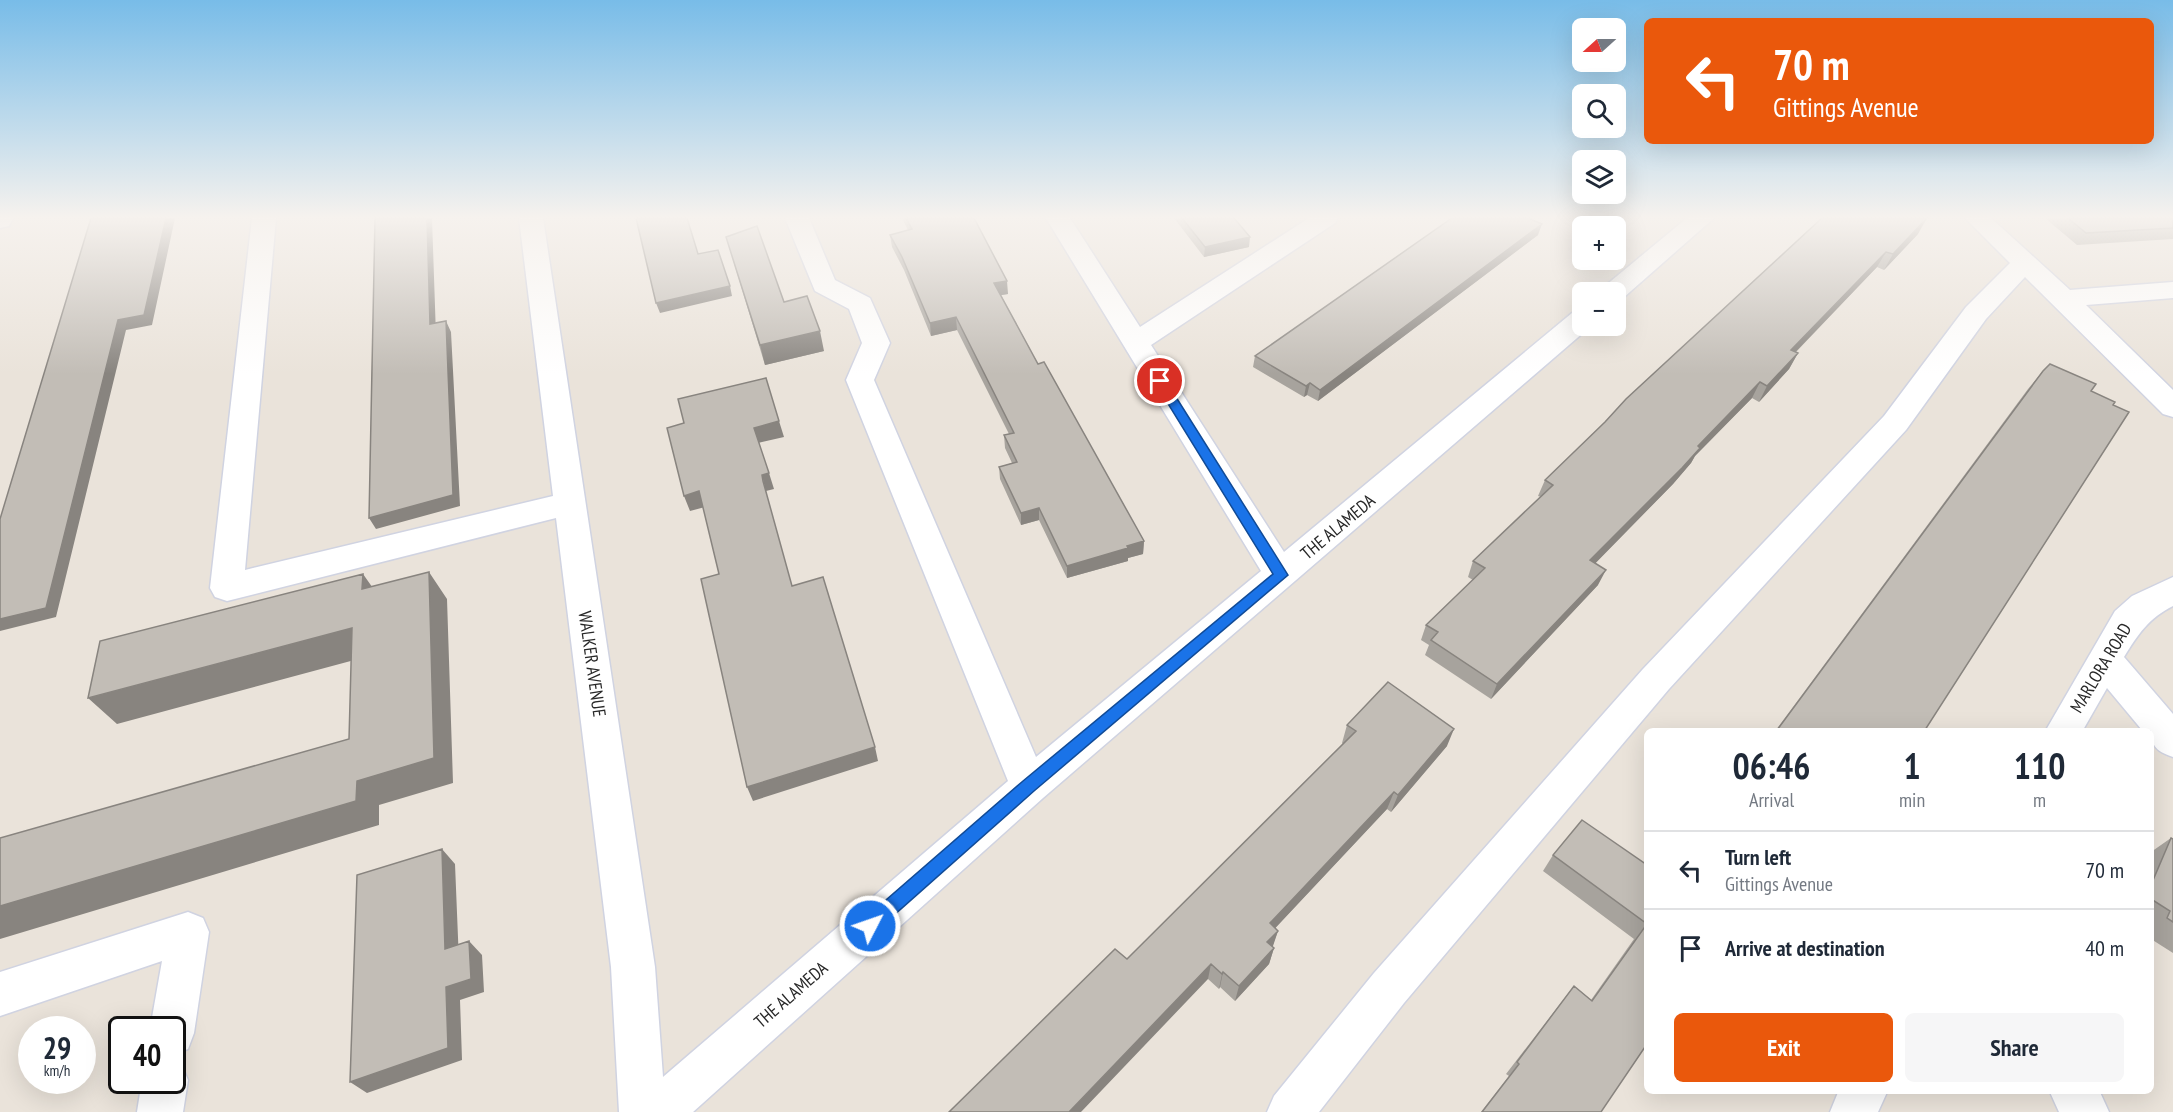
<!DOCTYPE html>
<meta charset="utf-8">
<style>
body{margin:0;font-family:"PT Sans Narrow",sans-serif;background:#f6f6f7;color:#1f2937;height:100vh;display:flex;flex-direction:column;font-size:22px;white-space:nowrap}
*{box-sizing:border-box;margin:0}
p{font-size:20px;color:#747a83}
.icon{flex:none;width:33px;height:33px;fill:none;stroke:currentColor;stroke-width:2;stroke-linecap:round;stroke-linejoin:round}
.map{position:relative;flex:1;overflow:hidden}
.side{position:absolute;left:1644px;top:728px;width:510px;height:366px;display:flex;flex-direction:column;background:#fff;border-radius:9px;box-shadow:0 6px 24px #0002}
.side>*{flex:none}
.banner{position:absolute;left:1644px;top:18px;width:510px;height:126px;border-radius:9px;box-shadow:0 6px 24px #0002;background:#ea580c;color:#fff;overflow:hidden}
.needle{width:39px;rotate:249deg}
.controls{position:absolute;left:1572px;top:18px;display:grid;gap:12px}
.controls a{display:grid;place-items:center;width:54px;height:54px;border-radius:9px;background:#fff;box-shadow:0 6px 24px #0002;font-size:30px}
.speed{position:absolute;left:18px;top:1016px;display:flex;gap:12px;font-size:30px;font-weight:700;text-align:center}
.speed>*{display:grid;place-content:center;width:78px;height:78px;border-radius:50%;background:#fff;box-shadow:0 6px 24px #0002;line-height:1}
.speed small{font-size:15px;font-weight:400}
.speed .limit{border:3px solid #111;border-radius:9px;background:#fff;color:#111}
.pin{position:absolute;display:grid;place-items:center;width:51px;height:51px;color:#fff;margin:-26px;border:3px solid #fff;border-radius:50%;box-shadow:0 2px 6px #0007}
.me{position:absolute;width:66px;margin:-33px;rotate:49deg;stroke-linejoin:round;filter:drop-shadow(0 0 4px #0008)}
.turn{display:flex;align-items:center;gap:21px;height:126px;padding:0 30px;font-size:27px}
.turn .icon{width:78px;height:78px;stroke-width:2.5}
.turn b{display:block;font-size:42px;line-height:51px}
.eta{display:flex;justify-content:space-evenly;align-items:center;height:102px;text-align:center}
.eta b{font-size:36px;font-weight:800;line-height:42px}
.cta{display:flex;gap:12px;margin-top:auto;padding:12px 30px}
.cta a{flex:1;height:69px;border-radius:9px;background:#ea580c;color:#fff;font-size:24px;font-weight:800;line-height:69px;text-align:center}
.cta a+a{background:#f6f6f7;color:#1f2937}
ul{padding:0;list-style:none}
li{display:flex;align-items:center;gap:18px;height:78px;padding:0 30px;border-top:2px solid #e0e1e3}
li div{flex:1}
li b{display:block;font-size:22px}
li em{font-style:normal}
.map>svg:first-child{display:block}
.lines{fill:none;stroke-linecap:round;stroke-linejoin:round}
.minor-casing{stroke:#d0d3e1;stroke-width:3}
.minor{fill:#fff;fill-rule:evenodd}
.wall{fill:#a7a39d}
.shaded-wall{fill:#88847f}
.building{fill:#c2bdb6;stroke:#88847f;stroke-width:1.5}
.route{fill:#1a73e8;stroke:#114b97;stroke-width:1.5}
.labels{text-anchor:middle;stroke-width:5;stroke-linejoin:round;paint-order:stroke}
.street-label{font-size:18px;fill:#282828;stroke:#fff}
</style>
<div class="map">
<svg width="2173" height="1112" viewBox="0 0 2173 1112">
<rect width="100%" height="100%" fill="#eae3da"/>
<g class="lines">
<defs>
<path id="minor" d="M0 218H13L9 226 0 228Z
M252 218H276L245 570 553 496 519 218H543L655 967 663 1077 1008 781 846 380 862 343 849 309 815 291 785 218H809L835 280 870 298 890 343 874 380 1036 757 1261 571 1046 218H1070L1140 327 1309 218H1338L1335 223 1151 345 1284 552 1572 313 1582 311V326H1591L1043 798 693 1112H619L611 967 556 518 227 601 215 597 210 588Z
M1687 218H1714L1623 298 1616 300V292H1601L1605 286Z
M1965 218H1991L2070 290 2173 282V298L2086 305 2173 390V417L2163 414 2025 277 1986 319 1906 430 1669 689 1404 1003 1319 1112H1267L1274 1096 1374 973 1643 669 1884 416 1966 307 2010 263Z
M2173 577V606C2149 618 2138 634 2124 657L2173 714V757C2158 752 2151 747 2151 730H2142L2107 688 2083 730H2046L2115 611 2132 596Z
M188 912 203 918 209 932 194 1033 188 1049 172 1055V1029H150L162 961 0 1016V972Z
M172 1060 181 1064 188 1080 183 1112H137L142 1080H172Z
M1839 1090H1888L1878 1112H1830Z
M2049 1090H2099L2109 1112H2059Z"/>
</defs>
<use href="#minor" class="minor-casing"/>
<use href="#minor" class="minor"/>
</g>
<path class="wall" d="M902 218H974L1008 294 1001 295 1038 364 1144 541 1143 554 1128 558V561L1067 578 1039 520 1021 525 1000 479 999 467 1012 463 1005 448 1004 435 1009 434 957 330 931 336 904 270 892 247 890 235 908 230Z
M1174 218H1234L1249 247 1204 257Z
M1452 218H1532V219L1538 235 1318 401 1307 395 1304 397 1253 367 1255 356Z
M2045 218H2173V239L2077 245Z
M1918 234 1884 270 1877 267 1796 352 1798 353 1789 369 1759 402 1752 398 1695 456 1691 463 1673 484 1595 563 1598 585 1491 699 1425 655 1429 645 1421 640 1426 625 1473 580 1468 577 1473 561 1541 497 1538 496 1545 480 1605 422 1626 399Z
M726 237 784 302 824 351 765 365Z
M2043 371 1925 730H1776L2028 389Z
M1347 725 1447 746 1391 812 1387 809 1275 928 1278 931 1272 947 1274 948 1269 964 1235 1001 1220 987 1219 989 1208 979 1127 959 1343 744 1342 743Z
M2171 838 2173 839V953L2151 939V852Z
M1553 855 1647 865V1044L1601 1112H1481L1509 1076 1506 1074 1574 986 1591 1000 1634 939 1543 871Z"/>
<path class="shaded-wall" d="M166 218H175L152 325 126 330 56 617 0 631V619L118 320Z
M427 218H432L436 336 430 324Z
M1927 218 1918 234 1884 270 1893 254Z
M1542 224 1538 235 1318 401 1320 390Z
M1250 237 1249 247 1204 257 1205 247Z
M1886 252 1877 267 1782 366 1791 350Z
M1007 281 1008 294 995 296 994 283Z
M730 286 732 296 660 313 656 303Z
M956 317 957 330 931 336 930 323Z
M446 321 451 332 460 506 376 529 369 518Z
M820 331 824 351 765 365 760 345Z
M1798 353 1789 369 1759 402 1767 386Z
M1760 382 1752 398 1695 456 1691 463 1673 484 1583 576 1590 560 1698 446Z
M1310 383 1307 395 1304 397 1306 386Z
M779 421 784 437 758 443 754 428Z
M769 473 774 489 766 491 767 497 762 475Z
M699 491 705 507 690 511 684 496Z
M1039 508V520L1021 525V513Z
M1144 541 1143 554 1128 558V561L1067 578V566Z
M1606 570 1598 585 1491 699 1497 684Z
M429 572 447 599 453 783 379 805V825L0 939V906L357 781Z
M363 574 382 601 362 589Z
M352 628 373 655 117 724 88 698Z
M1454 729 1447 746 1391 812 1398 795Z
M875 747 878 761 753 801 747 787Z
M1394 792 1387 809 1265 939 1270 923Z
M442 849 455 864 459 962 445 949Z
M1278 931 1273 946 1263 957 1267 942Z
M469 941 482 955 484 992 460 1000 462 1060 367 1093 350 1082 446 987Z
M1274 948 1269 964 1235 1001 1239 986Z
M1211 964 1208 979 1081 1112H1069Z
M1223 972 1220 987 1219 989 1222 974Z"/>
<path class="building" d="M91 218H166L144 315 118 320 46 608 0 619V519Z
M375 218H427L430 324 446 321 453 495 369 518Z
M636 218H687L698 254 718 250 730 286 656 303Z
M906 218H974L1007 281 994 283 1038 364 1044 362 1144 541 1127 546 1128 548 1067 566 1039 508 1021 513 999 467 1017 462 1004 435 1014 433 956 317 930 323 902 257 890 235 912 229Z
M1182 218H1234L1250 237 1205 247Z
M1452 218H1531L1530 219 1542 224 1320 390 1310 383 1306 386 1255 356Z
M1822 218H1927L1893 254 1886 252 1791 350 1798 353 1767 386 1760 382 1698 446 1700 448 1682 468 1590 560 1606 570 1497 684 1431 640 1438 632 1426 625 1485 568 1473 561 1553 485 1545 480 1605 422 1626 399Z
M2068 218H2173V228L2086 233Z
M757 226 784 302 807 296 820 331 760 345 726 237Z
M2050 364 2096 384 2091 391 2115 402 2113 405 2129 412 1925 730H1777L2043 371Z
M766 378 779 421 754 428 769 473 762 475 763 481 792 586 823 577 875 747 747 787 701 579 719 574 699 491 684 496 667 428 684 423 678 399Z
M429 572 434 758 357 781 356 801 0 906V838L349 739 352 628 88 698 100 641 363 574 362 589Z
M1388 682 1454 729 1398 795 1394 792 1270 923 1278 931 1267 942 1274 948 1239 986 1223 972 1222 974 1211 964 1069 1112H949L1115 949 1127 959 1356 731 1347 725Z
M1582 820 1647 865V1044L1601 1112H1482L1519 1064 1517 1062 1574 986 1592 1001 1647 924 1553 855Z
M2171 838 2173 839V922L2167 918 2170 911 2151 899V885Z
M442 849 445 949 469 941 471 979 446 987 448 1048 350 1082 357 875Z"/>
<linearGradient id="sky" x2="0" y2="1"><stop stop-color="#78bce8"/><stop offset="0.58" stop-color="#f6f2ee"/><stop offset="1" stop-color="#f6f2ee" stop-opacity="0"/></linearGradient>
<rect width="2173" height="374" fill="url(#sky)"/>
<path class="route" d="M1160 377 1164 378 1288 575 1034 791 876 931 870 934 863 931 861 926 863 920 1023 781 1273 574 1154 381Z"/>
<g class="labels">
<g class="street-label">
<text transform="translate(1338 527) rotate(-40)" y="6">THE ALAMEDA</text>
<text transform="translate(592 664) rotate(82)" y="6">WALKER AVENUE</text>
<text transform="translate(2101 668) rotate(-59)" y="6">MARLORA ROAD</text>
<text transform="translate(791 995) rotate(-41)" y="6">THE ALAMEDA</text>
</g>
</g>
</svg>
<div class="controls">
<a><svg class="needle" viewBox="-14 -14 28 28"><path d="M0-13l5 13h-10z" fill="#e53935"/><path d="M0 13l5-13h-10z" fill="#747a83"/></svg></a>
<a><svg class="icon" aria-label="search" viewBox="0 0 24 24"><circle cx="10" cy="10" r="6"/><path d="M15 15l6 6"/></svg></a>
<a><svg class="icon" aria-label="layers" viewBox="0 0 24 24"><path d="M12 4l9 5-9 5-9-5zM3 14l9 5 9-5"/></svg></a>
<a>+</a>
<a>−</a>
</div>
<div class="speed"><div>29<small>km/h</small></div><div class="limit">40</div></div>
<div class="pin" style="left:1160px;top:381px;background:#d93025"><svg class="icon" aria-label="arrive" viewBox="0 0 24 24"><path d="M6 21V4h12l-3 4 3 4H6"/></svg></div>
<svg class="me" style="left:870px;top:926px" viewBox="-20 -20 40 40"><circle r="17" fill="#1a73e8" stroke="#fff" stroke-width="3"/><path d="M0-11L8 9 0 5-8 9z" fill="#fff"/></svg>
<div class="banner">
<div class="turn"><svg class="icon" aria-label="left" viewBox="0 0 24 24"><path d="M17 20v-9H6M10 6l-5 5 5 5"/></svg><div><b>70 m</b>Gittings Avenue</div></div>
</div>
<section class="side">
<div class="eta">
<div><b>06:46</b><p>Arrival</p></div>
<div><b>1</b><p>min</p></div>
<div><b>110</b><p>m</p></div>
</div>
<ul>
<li><svg class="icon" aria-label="left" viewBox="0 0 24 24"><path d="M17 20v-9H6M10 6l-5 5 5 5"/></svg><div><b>Turn left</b><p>Gittings Avenue</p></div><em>70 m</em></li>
<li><svg class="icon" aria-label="arrive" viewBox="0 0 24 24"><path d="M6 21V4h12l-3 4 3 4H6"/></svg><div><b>Arrive at destination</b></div><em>40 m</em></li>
</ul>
<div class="cta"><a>Exit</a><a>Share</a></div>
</section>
</div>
